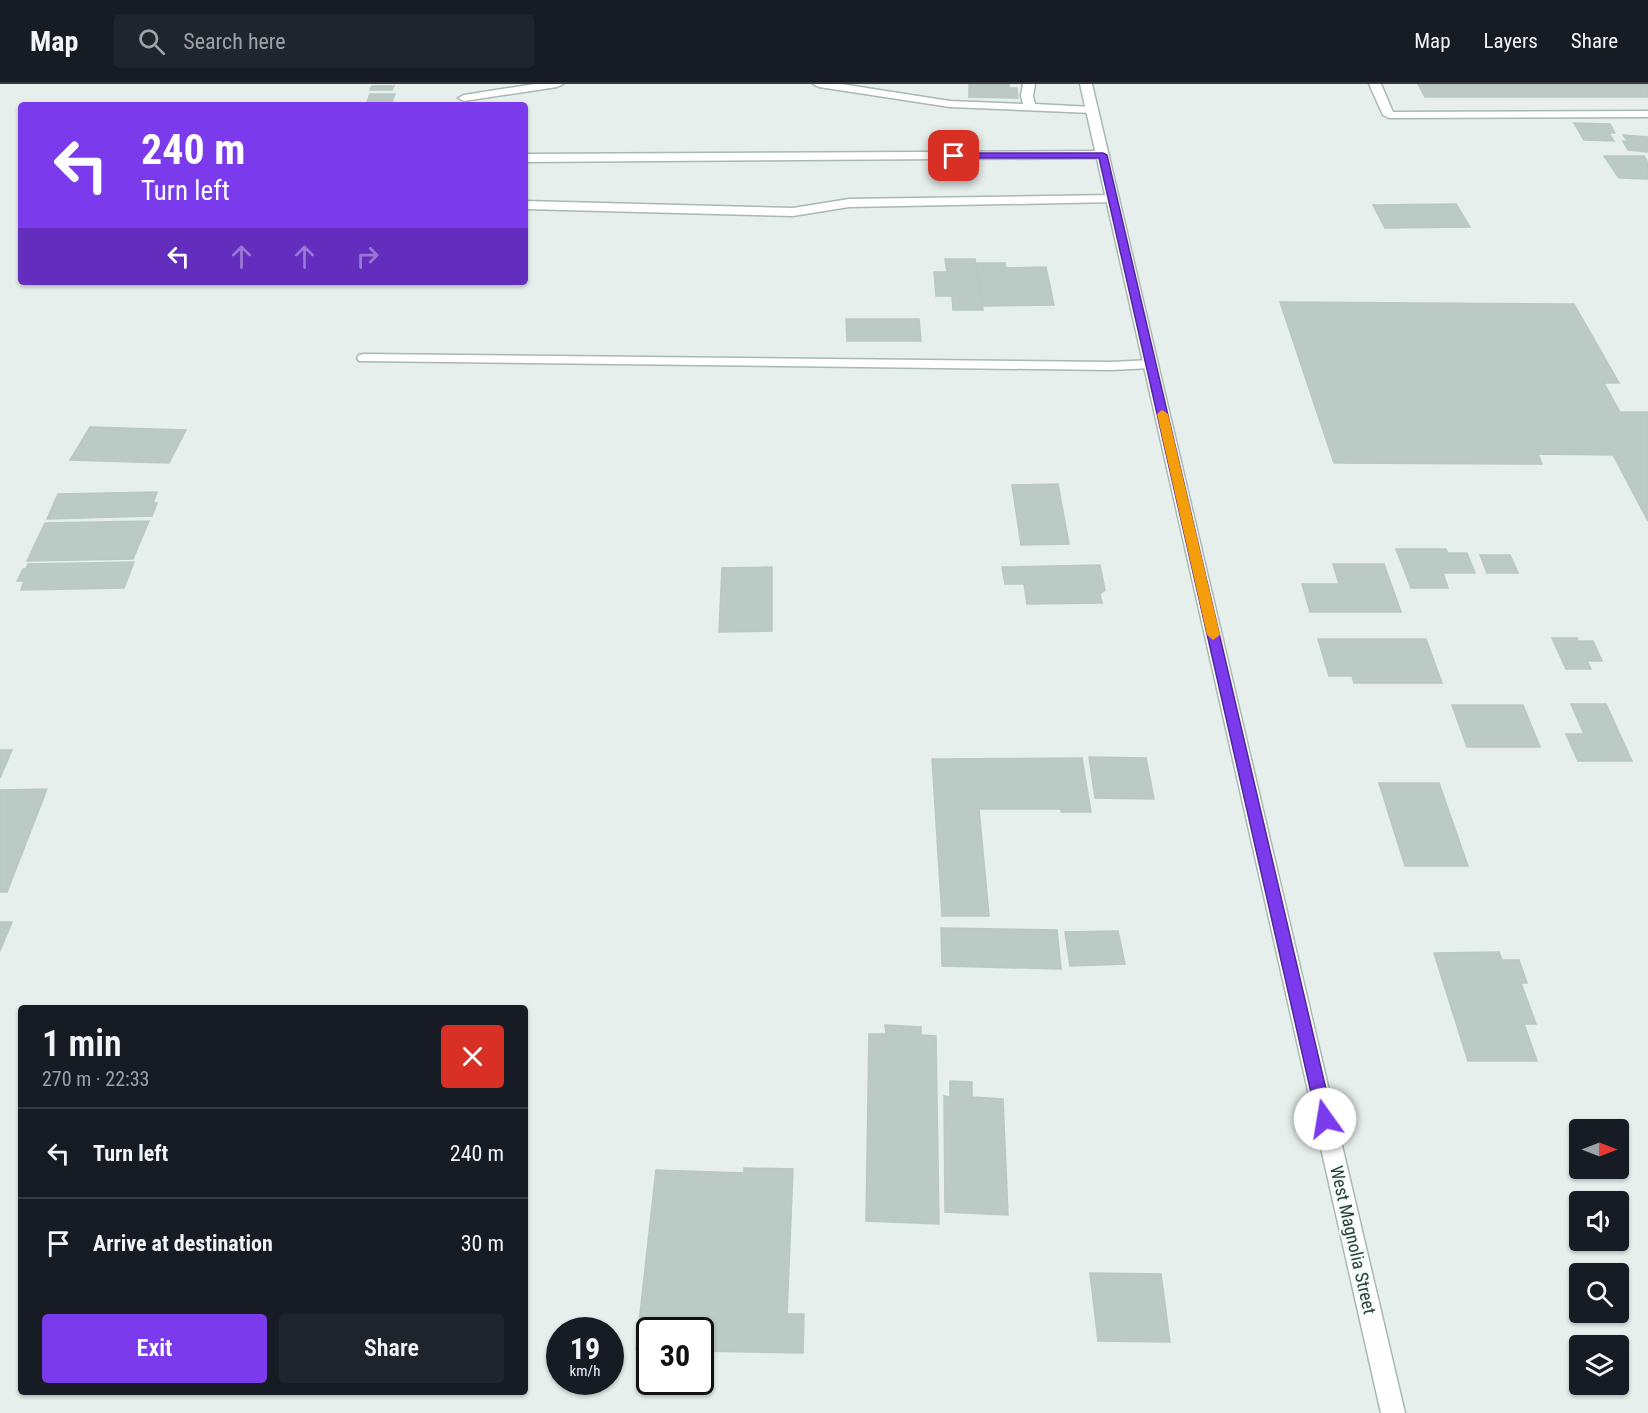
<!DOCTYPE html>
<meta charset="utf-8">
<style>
body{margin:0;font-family:"Roboto Condensed",sans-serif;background:#20242c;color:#f1f3f6;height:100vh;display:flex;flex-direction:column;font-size:22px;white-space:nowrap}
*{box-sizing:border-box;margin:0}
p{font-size:20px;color:#9ea1a6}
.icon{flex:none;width:33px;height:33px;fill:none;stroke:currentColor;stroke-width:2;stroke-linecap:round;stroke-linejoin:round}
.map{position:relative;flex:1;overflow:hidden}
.details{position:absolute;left:18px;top:921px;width:510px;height:390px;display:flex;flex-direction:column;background:#171b24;border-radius:6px;box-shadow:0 2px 4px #0004}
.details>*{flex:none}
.hud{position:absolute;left:18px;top:18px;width:510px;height:183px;border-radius:6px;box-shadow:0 2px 4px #0004;background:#7c3aed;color:#fff;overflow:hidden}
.needle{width:39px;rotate:90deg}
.fabs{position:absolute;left:1569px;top:1035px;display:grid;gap:12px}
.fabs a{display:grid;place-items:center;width:60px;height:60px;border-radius:6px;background:#171b24;box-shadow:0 2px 4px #0004;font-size:30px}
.speed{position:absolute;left:546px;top:1233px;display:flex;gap:12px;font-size:30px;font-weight:700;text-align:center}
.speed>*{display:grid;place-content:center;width:78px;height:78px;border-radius:50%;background:#171b24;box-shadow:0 2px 4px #0004;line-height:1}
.speed small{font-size:15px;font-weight:400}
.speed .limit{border:3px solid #111;border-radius:9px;background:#fff;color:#111}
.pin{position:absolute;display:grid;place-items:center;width:51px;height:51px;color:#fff;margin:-26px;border-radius:12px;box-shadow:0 3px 9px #0006}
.me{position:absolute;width:66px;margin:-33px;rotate:347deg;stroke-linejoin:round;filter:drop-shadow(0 0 4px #0008)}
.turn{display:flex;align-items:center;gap:21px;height:126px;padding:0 24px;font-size:27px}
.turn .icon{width:78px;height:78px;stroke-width:2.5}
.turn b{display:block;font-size:42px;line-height:51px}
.lanes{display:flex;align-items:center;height:57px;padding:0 24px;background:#0003;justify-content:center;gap:30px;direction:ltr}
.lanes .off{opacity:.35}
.round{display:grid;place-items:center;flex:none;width:63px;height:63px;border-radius:6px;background:#20242c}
.head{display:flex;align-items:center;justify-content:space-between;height:102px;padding:0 24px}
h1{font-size:36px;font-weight:600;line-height:45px}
.action{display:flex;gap:12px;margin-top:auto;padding:12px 24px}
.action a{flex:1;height:69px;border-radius:6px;background:#7c3aed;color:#fff;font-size:24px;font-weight:600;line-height:69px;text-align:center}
.action a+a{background:#20242c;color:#f1f3f6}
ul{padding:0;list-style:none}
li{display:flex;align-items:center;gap:18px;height:90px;padding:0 24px;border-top:2px solid #363941}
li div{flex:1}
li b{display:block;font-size:22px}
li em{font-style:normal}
header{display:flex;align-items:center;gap:36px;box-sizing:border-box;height:84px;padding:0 30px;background:#171b24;border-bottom:2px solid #363941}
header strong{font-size:28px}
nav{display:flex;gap:33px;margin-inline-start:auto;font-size:21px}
.search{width:420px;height:54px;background:#20242c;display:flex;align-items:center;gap:15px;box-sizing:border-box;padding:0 21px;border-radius:6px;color:#9ea1a6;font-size:22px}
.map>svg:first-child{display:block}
.building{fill:#bbcac4;stroke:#b8c9c2;stroke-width:1.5}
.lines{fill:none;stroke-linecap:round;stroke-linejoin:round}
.service-casing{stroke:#a8b8b2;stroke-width:3}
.minor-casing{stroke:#a8b8b2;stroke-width:3}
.service{fill:#fff;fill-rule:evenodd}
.minor{fill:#fff;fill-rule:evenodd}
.route{fill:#7c3aed;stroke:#51269a;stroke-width:1.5}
.slow{fill:#f59e0b}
.labels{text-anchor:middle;stroke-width:4.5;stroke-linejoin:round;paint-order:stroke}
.street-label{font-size:18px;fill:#24423a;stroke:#f7fbf9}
</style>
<header>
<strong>Map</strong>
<div class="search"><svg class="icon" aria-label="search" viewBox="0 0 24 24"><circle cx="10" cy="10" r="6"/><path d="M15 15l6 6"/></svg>Search here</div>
<nav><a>Map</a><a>Layers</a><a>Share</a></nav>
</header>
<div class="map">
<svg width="1648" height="1329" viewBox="0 0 1648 1329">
<rect width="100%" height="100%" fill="#e6efeb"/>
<path class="building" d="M969 0H1009V4H1017L1018 14 969 13Z
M1418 0H1648V13H1425Z
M372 2H394L392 6H370Z
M370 10H395L391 21H366Z
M1574 39 1610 40 1615 49H1609L1614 57 1584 56Z
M1623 51 1648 53V68L1628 66 1623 57 1628 58Z
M1604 72H1644L1648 79V95L1619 94Z
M1456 120 1470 143 1385 144 1373 121Z
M945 175H975L983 226H953L952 212H936L934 188H947Z
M977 179H1005L1006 184 1046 183 1054 221 984 222Z
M1280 218 1574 220 1619 299H1604L1620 328H1648V437L1613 371 1538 370 1542 380 1334 379Z
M846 235H919L921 257H847Z
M90 343 186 346 169 379 70 376Z
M1058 400 1069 460 1021 461 1012 401Z
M157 408 153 419H157L152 432 47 435 58 410Z
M149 437 133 475 27 477 45 439Z
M1396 465H1446L1448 469H1467L1475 489H1443L1448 504H1411Z
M1480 471H1510L1518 489H1487Z
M134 478 124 504 21 506 24 497H17L23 485H26L28 480Z
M1333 480H1384L1401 528H1310L1302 500H1339Z
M1100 481 1105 506 1100 510 1102 519 1027 520 1024 500H1005L1002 483Z
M772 483V547L719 548 722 484Z
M1552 554H1577L1578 557H1593L1602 577H1587L1591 585H1566Z
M1318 555H1426L1442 599H1354L1352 592H1329Z
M1571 620H1606L1632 677H1578L1566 650H1584Z
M1452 621H1523L1540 663H1467Z
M0 666H12L0 694Z
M1089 673 1146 674 1154 715 1095 714Z
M1082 674 1091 728H1061V725H979L989 832H942L932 675Z
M1379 699H1439L1468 782H1405Z
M47 705 7 808H0V706Z
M0 838H12L0 867Z
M941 844 1057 846 1061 885 942 882Z
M1118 847 1125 880 1070 882 1065 848Z
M1499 868 1502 876H1519L1527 899H1521L1536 940H1524L1537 977H1468L1434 869Z
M885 941 921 943V951L936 952 939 1140 866 1137 869 950H886Z
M950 997 972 998V1013L1003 1015 1008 1131 945 1128 944 1012 950 1013Z
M744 1084 793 1085 787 1230H804L803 1269 700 1267V1246H650V1266H636L656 1086 744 1089Z
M1090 1189 1161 1190 1170 1258 1098 1257Z"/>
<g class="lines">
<defs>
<path id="service" d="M535 0H563L557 3 464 17 458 14 464 11Z
M813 0H841L950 17 1023 20 1021 12 1023 0H1035L1033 12 1035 20 1092 23 1098 26 1092 29 950 23 819 3Z
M1369 0H1381L1393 28 1648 27V33L1389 34 1383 31Z
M1103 67 1109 71 1107 74 525 78V70Z
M1113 111 1119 115 1117 118 849 123 793 132 525 125V117L793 124 849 115Z
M364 270 1111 278 1151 276 1158 280 1151 284 1111 286 359 277 357 274 359 271Z"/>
<path id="minor" d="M1080 0H1092L1405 1329H1381Z"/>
</defs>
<use href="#service" class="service-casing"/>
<use href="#minor" class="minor-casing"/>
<use href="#service" class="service"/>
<use href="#minor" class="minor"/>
</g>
<path class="route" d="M954 69H1103L1107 71 1333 1035 1331 1041 1325 1043 1319 1041 1317 1035 1099 74H951V70Z"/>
<path class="slow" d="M1162 326 1168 330 1220 551 1213 556 1207 551 1157 330Z"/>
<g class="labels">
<g class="street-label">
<text transform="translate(1353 1156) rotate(77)" y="6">West Magnolia Street</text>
</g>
</g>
</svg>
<div class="fabs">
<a><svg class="needle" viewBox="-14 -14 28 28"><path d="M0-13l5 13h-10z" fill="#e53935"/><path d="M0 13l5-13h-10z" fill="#9ea1a6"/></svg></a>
<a><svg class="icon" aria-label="sound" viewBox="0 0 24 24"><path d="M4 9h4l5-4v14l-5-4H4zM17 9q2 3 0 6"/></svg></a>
<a><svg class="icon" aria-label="search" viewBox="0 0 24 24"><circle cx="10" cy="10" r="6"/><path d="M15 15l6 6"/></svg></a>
<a><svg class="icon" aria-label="layers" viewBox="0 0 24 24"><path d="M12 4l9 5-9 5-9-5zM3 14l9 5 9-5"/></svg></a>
</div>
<div class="speed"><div>19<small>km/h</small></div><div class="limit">30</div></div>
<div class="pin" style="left:954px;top:72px;background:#d93025"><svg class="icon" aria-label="arrive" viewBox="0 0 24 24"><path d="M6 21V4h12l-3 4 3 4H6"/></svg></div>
<svg class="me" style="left:1325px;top:1035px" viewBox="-20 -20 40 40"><circle r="19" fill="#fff"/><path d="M0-13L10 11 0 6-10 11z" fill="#7c3aed"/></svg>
<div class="hud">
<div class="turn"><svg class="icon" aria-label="left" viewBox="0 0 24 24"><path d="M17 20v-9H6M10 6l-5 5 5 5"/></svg><div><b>240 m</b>Turn left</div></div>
<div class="lanes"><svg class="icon" aria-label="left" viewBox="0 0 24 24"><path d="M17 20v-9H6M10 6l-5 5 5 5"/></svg><svg class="icon off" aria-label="ahead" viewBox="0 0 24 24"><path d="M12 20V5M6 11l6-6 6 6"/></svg><svg class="icon off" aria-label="ahead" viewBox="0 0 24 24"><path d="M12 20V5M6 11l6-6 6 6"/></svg><svg class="icon off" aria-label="right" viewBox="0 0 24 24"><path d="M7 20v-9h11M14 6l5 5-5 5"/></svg></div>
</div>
<section class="details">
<div class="head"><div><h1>1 min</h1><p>270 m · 22:33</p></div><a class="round" style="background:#d93025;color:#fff"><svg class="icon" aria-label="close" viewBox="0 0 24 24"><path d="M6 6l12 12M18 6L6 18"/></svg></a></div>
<ul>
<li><svg class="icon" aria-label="left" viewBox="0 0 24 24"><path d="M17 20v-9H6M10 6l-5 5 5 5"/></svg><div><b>Turn left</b></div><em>240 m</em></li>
<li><svg class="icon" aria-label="arrive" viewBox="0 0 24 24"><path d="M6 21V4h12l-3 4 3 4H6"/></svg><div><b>Arrive at destination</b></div><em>30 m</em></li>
</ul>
<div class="action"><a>Exit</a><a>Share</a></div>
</section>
</div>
